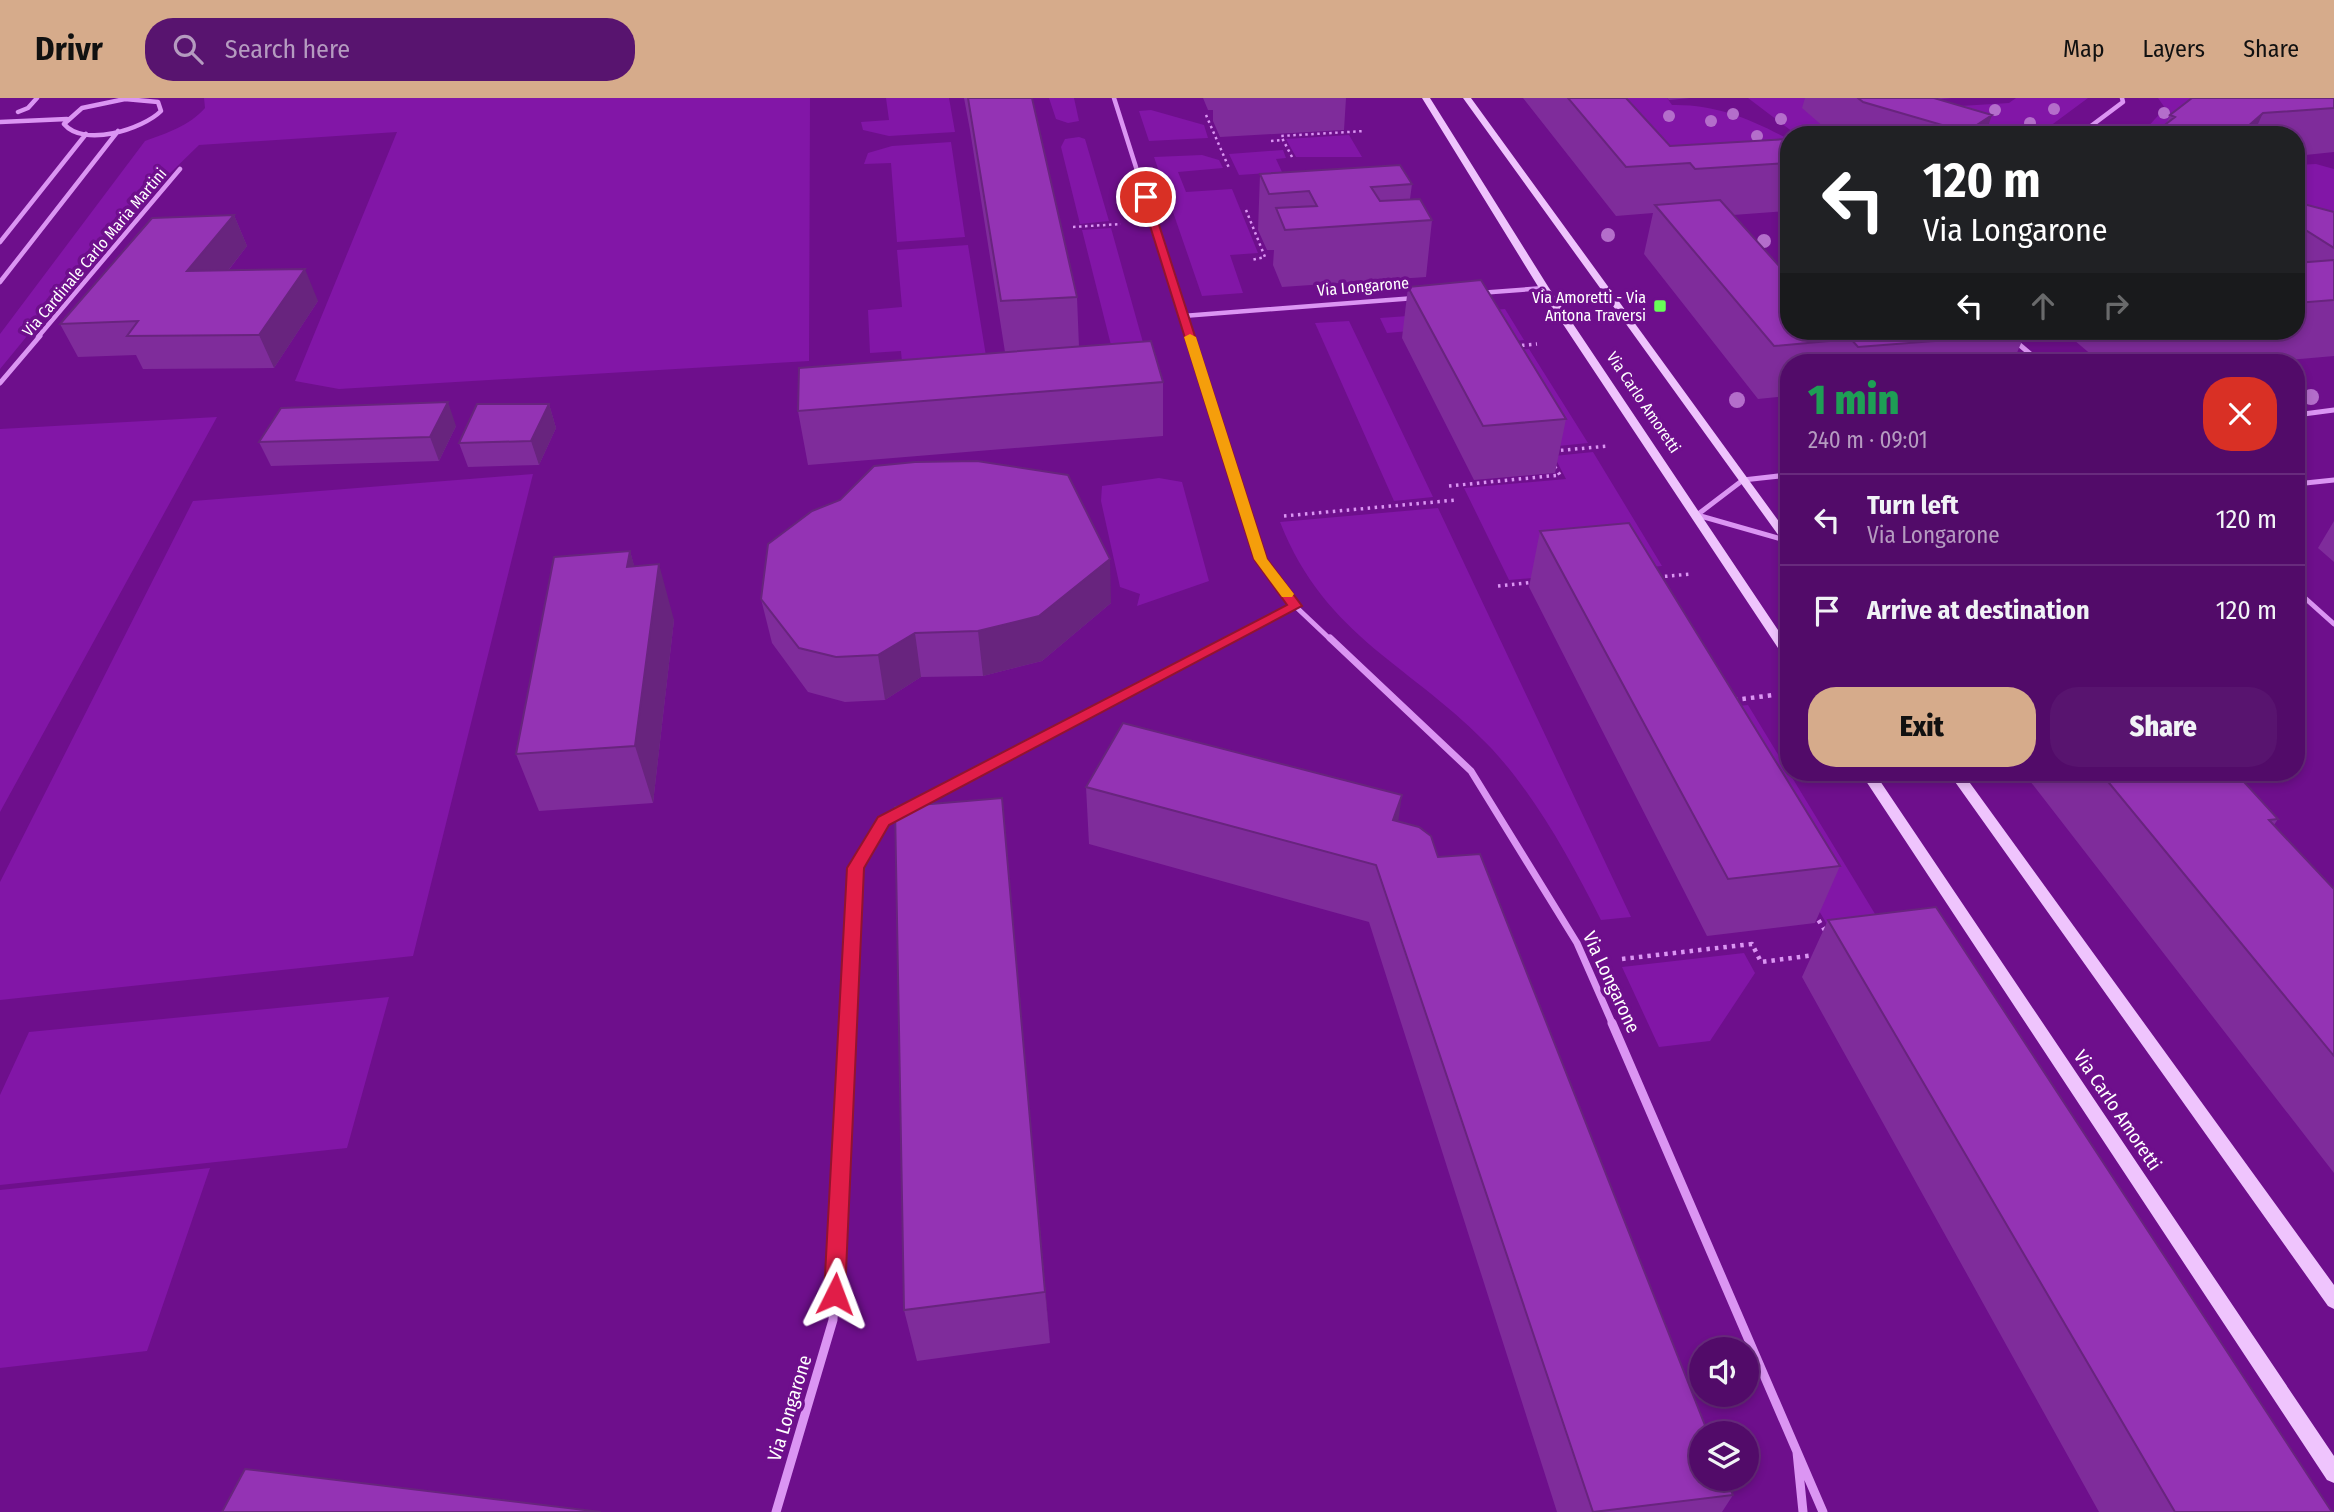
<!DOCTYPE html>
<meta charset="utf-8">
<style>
body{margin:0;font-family:"Fira Sans Condensed",sans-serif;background:#58146f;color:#f1f3f6;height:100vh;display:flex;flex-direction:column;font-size:26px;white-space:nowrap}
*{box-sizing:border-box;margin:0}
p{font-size:23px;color:#b59bc0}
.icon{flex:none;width:38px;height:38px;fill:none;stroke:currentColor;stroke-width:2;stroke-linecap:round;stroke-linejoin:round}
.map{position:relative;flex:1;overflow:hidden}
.details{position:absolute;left:1780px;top:256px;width:525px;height:427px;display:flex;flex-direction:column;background:#520b69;border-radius:28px;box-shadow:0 4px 10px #0003,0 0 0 2px #682b7d}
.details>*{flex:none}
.guide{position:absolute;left:1780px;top:28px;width:525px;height:214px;border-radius:28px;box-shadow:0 4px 10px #0003,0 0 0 2px #682b7d;background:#202124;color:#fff;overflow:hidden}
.controls{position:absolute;left:1689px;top:1239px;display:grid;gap:14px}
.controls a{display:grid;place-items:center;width:70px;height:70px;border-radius:50%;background:#520b69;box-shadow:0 4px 10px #0003,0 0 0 2px #682b7d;font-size:35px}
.pin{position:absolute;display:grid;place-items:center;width:60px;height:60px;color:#fff;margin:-30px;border:4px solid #fff;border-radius:50%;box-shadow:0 2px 7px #0007}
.me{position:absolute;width:77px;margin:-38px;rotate:3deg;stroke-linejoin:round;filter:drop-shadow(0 0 5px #0008)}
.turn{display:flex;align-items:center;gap:24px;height:147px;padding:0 28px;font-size:32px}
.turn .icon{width:91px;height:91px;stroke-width:2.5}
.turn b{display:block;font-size:49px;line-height:60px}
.lanes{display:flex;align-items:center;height:66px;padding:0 28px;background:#0003;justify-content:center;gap:35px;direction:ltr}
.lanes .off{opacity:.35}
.round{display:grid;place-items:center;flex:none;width:74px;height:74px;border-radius:28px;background:#58146f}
.summary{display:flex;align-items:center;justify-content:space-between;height:119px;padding:0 28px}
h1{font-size:42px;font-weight:800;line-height:52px;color:#1e9e55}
.action{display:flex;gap:14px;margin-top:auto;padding:14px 28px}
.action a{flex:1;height:80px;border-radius:28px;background:#d6ab8b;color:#111;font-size:28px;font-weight:800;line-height:80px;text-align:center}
.action a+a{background:#58146f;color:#f1f3f6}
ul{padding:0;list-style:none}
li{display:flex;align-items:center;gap:21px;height:91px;padding:0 28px;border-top:2px solid #682b7d}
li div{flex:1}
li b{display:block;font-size:26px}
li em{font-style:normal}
header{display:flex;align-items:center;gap:42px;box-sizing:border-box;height:98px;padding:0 35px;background:#d6ab8b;color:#111}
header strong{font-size:33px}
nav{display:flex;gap:38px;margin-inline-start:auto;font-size:24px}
.search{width:490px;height:63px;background:#58146f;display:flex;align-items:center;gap:18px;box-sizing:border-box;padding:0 24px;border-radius:28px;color:#b59bc0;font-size:26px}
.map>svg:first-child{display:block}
.green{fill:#8216a7}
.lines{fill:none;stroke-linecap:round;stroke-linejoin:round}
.path-far2{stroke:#db95f3;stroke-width:2.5;stroke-dasharray:2.5 3.5;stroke-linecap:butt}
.path-far1{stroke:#db95f3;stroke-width:3.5;stroke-dasharray:2.5 4.5;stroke-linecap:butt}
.path{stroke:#db95f3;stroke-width:4.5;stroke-dasharray:3.5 5;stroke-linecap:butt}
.street-far3{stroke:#db95f3;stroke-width:4.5}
.street-far2{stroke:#db95f3;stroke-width:5}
.street-far1{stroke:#db95f3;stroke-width:7}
.street{stroke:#db95f3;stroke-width:9}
.secondary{fill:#efc4fd;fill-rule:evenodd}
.tree{fill:#b46ecb}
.wall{fill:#7f2c9b}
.shaded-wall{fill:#68247e}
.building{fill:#9433b4;stroke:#68247e;stroke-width:2}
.route{fill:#e11d48;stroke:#92132f;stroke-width:2}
.slow{fill:#f59e0b}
.poi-dot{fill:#67ff57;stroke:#6e0f8c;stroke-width:2.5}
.labels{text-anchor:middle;stroke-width:7;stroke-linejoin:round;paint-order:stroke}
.far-street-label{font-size:16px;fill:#fff;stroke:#6e0f8c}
.far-poi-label{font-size:16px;fill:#fff;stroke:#6e0f8c;text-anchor:end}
.street-label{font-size:19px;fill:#fff;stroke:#6e0f8c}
</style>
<header>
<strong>Drivr</strong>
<div class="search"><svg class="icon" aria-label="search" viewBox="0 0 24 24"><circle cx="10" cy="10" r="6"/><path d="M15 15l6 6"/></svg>Search here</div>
<nav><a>Map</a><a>Layers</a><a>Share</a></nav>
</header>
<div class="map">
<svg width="2334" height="1414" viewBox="0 0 2334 1414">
<rect width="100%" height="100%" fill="#6e0f8c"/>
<path class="green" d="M204 0H810L809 263 339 291 295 283 397 34 199 47 123 121 0 271V236L145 43C167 35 189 28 205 10Z
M886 0H949L955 34 889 38 863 32 861 24 889 22Z
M1049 0H1074L1079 23 1068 25 1056 21Z
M1577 0H1667L1672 7C1715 6 1751 21 1788 41L1659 96Z
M1748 0H1808L1833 37H1797Z
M2016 0H2088L2038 37H1972L1960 8 2009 5Z
M2158 0H2219L2173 37 2145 32 2165 10Z
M1151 12 1204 27 1208 40 1149 43 1139 13Z
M1349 37 1362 59H1296L1286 41Z
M1079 39 1085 41 1109 123 1080 126 1061 49 1065 41Z
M951 44 965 139 897 144 891 65 864 66 868 55 892 48Z
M1283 52 1286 60 1276 61 1282 74 1239 77 1229 56Z
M1202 57 1219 62 1223 70 1178 74 1186 94 1232 91 1258 155 1230 157 1243 195 1202 198 1154 59Z
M2316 66 2334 71V152L2296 140V67Z
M1111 130 1149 266 1114 259 1082 132Z
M968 147 986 258 903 276 901 253 870 255 868 212 902 209 897 152Z
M1505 211 1524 242 1488 246 1477 227 1387 235 1380 220Z
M1349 223 1433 399 1394 403 1315 225Z
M1529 251 1588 345 1548 349 1493 254Z
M217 319 0 714V331Z
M1593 354 1662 468 1509 482 1464 390 1566 381 1554 358Z
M533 376 413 858 0 902V784L193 403Z
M1159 380 1182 384 1209 483 1137 508 1140 496 1120 489 1101 403 1102 388Z
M1438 410 1631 819 1601 822C1571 763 1537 700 1492 651 1413 567 1326 541 1280 424Z
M1748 607 1886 834 1835 840 1701 612Z
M1744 855 1755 875 1710 943 1659 949 1622 869Z
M389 899 347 1050 0 1087V997L29 934Z
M210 1070 147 1253 0 1270V1092Z"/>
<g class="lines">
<path class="path-far2" d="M1206 17 1229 70
M1271 43 1283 42
M1292 59 1281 38 1365 33
M1246 112 1265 159 1251 162
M1073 129 1121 126"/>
<path class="path-far1" d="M1515 248 1537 246
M1788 333 1785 334 1788 339
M1554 353 1608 348
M1449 388 1560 377 1553 366
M1284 418 1456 402
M2296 425 2309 423
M1658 479 1691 476
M1498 488 1536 484"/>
<path class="path" d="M1734 602 1774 597
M1814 815 1826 834
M1622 861 1752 846 1761 864 1815 857"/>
<path class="street-far3" d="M1114 0 1190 239
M125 1 158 4 161 13C143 31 84 50 64 26L82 10Z
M18 14 28 10 37 0
M0 24 67 21
M2079 37 2123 4 2122 0
M0 144 86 36
M0 184 118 33
M1479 195 1544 190
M1183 218 1415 200
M2004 233 2011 239
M38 239 180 71"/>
<path class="street-far2" d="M1190 238 1261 461 1295 508 1331 542
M2009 238 2040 264
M0 285 40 238
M2296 317 2334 312
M2296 386 2334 382
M1697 417 1743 382 1788 377
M1697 417 1788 443
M2296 492 2334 526
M1230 542 1295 508"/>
<path class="street-far1" d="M1330 540 1471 673 1577 845 1613 927
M848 927 856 770 884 723 1233 540"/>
<path class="street" d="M1612 925 1823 1414
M1797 1354 1803 1414
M776 1414 833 1222 848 925"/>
<path class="secondary" d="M1422 0H1430L1549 190 1788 547V560L1784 559 1539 190Z
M1463 0H1471L1788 436V446L1784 445Z
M1860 674H1874L2334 1358V1385L2327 1382Z
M1948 674H1962L2334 1187V1211L2328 1208Z"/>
</g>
<g class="tree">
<circle cx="2054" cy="11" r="6"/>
<circle cx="1995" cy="12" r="6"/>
<circle cx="2164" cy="15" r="6"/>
<circle cx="1733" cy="16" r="6"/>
<circle cx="1669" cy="18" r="6"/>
<circle cx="1781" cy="21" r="6"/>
<circle cx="1711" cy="23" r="6"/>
<circle cx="2030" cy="25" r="6"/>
<circle cx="1757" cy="38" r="6"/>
<circle cx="1608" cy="137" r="7"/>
<circle cx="1764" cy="143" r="7"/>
<circle cx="2311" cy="299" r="8"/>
<circle cx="1737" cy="302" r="8"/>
</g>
<path class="wall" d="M964 0H1032L1077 199 1079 249 1163 284V338L808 367 798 313 1005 254 970 32Z
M1203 0H1346L1344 32 1220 39 1213 23V12H1208Z
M1523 0H1626L1670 48 1788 41V113L1733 117 1788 233 2025 236 2013 264H1788V298L1758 301 1644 156 1653 115 1616 118Z
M1667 0H1690L1669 2Z
M1805 0H1952L1938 1 1992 17 1985 37H1833L1802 10Z
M2334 0V54L2296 58V37H2161L2170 17Z
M1260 76 1412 86 1410 101 1432 122 1426 179 1282 189 1273 167 1274 152H1267L1258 132Z
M2296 104 2334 114V258L2267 264H2100L2074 242 2078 233H2296Z
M234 117 247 148 228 173 318 203 274 270 143 271 136 257 78 259 60 226Z
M1408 189 1566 321 1555 375 1474 382 1402 240Z
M549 306 556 330 539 367 468 369 459 345Z
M456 328 439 363 271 368 259 344Z
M2334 423V464L2318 450Z
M1540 433 1840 768 1815 825 1707 838 1529 489Z
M630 453 634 468 674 522 653 705 539 713 516 656Z
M761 501 1111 505 1042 563 983 578 921 579 885 602 845 604 808 594 772 545Z
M2023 674H2235L2278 721 2274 727 2334 791V1075Z
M1086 689 1398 723 1438 759 1733 1397 1722 1414H1557L1369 824 1089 746Z
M1007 757 1050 1245 917 1263 904 1212Z
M1828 822 2332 1414H2099L1802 879Z"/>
<path class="shaded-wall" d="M2263 15 2253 37H2238Z
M1992 17 1985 37H1965L1966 34Z
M234 117 247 148 202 206 187 173Z
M305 171 318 203 274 270 259 237Z
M448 304 456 328 439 363 430 339Z
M549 306 556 330 539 367 531 343Z
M630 453 646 509 627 469Z
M1110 461 1111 505 1042 563 983 578 978 533Z
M659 466 674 522 653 705 635 648Z
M915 535 921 579 885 602 878 557Z
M1402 697 1394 754 1393 722Z
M1002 700 1007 757 1050 1245 1045 1194Z"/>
<path class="building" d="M968 0H1032L1077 199 1001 203Z
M1568 0H1626L1670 48 1788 41V65L1695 71 1690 65 1626 69Z
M1858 0H1934L1992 17 1966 34 1863 4Z
M2192 0H2334V10L2263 15 2238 37H2209L2166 26 2175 19 2170 17Z
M1400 67 1412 86 1371 89 1380 103 1420 101 1432 122 1285 132 1276 110 1317 108 1309 93 1269 96 1260 76Z
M1720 102 1788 178V233H2022L2025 236 1858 249 1851 241 1774 248 1655 107Z
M2296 104 2334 114V150L2307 133 2296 130Z
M234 117 187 173 305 171 259 237 127 238 138 223 60 226 152 120Z
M2334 162V202L2296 205V165Z
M1481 182 1566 321 1483 328 1408 189Z
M1151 243 1163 284 798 313 799 270Z
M448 304 430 339 259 344 281 310Z
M477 306H549L531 343 459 345Z
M977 363 1068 377 1110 461 1039 518 978 533 915 535 878 557 836 559 799 550 761 501 768 446 812 413 840 402 874 368 915 364Z
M1629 425 1840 768 1728 781 1540 433Z
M630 453 627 469 659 466 635 648 516 656 554 459Z
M1123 625 1402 697 1393 722 1419 729 1431 738 1438 759 1480 756 1708 1335H1701V1381H1726L1733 1397 1593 1414 1376 767 1086 689Z
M2100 674H2235L2278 721 2269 722 2334 791V958Z
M1002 700 1045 1194 904 1212 895 709Z
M1936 809 2332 1414H2175L1828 822Z
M245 1371 601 1414H222Z"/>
<path class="route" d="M1146 96 1150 99 1267 461 1302 508 889 727 864 770 845 1196 842 1203 835 1205 827 1203 824 1196 847 770 878 719 1287 507 1254 461 1141 99Z"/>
<path class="slow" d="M1190 236 1196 239 1267 461 1294 496 1292 499H1282L1254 461 1184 239Z"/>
<rect class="poi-dot" x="1653" y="201" width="14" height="14" rx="3.5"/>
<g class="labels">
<g class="far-street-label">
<text transform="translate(94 154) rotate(-50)" y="6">Via Cardinale Carlo Maria Martini</text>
<text transform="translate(1363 188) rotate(-5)" y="6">Via Longarone</text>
<text transform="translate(1644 304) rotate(56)" y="6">Via Carlo Amoretti</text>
</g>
<g class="far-poi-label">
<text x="1646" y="205">Via Amoretti - Via<tspan x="1646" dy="18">Antona Traversi</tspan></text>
</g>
<g class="street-label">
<text transform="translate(1612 884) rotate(65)" y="7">Via Longarone</text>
<text transform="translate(2118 1012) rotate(56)" y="7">Via Carlo Amoretti</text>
<text transform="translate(789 1310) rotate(-73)" y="7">Via Longarone</text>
</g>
</g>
</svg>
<div class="controls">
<a><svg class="icon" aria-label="sound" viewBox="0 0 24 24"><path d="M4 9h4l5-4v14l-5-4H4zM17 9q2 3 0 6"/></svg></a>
<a><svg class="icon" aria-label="layers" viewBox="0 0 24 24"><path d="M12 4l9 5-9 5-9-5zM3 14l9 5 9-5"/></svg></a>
</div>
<div class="pin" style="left:1146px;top:99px;background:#d93025"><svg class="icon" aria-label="arrive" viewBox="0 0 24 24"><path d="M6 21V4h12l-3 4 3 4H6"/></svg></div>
<svg class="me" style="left:835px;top:1196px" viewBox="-20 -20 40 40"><path d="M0-17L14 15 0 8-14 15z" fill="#e11d48" stroke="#fff" stroke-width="4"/></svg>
<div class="guide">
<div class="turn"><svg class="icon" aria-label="left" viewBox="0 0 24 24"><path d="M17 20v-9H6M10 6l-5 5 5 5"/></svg><div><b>120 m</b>Via Longarone</div></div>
<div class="lanes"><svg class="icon" aria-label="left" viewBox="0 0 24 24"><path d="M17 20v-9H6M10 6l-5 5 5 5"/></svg><svg class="icon off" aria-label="ahead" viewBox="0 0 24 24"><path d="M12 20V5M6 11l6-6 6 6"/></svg><svg class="icon off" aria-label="right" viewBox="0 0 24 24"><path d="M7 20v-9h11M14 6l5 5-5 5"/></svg></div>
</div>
<section class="details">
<div class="summary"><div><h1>1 min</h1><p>240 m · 09:01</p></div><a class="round" style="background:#d93025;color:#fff"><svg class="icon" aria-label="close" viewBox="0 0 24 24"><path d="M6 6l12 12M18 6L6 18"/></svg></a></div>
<ul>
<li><svg class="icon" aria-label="left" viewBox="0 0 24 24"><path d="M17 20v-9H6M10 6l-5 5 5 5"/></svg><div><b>Turn left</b><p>Via Longarone</p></div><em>120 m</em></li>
<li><svg class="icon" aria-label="arrive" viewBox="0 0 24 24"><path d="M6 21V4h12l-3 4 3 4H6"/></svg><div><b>Arrive at destination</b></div><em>120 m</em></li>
</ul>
<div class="action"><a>Exit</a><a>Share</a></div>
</section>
</div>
